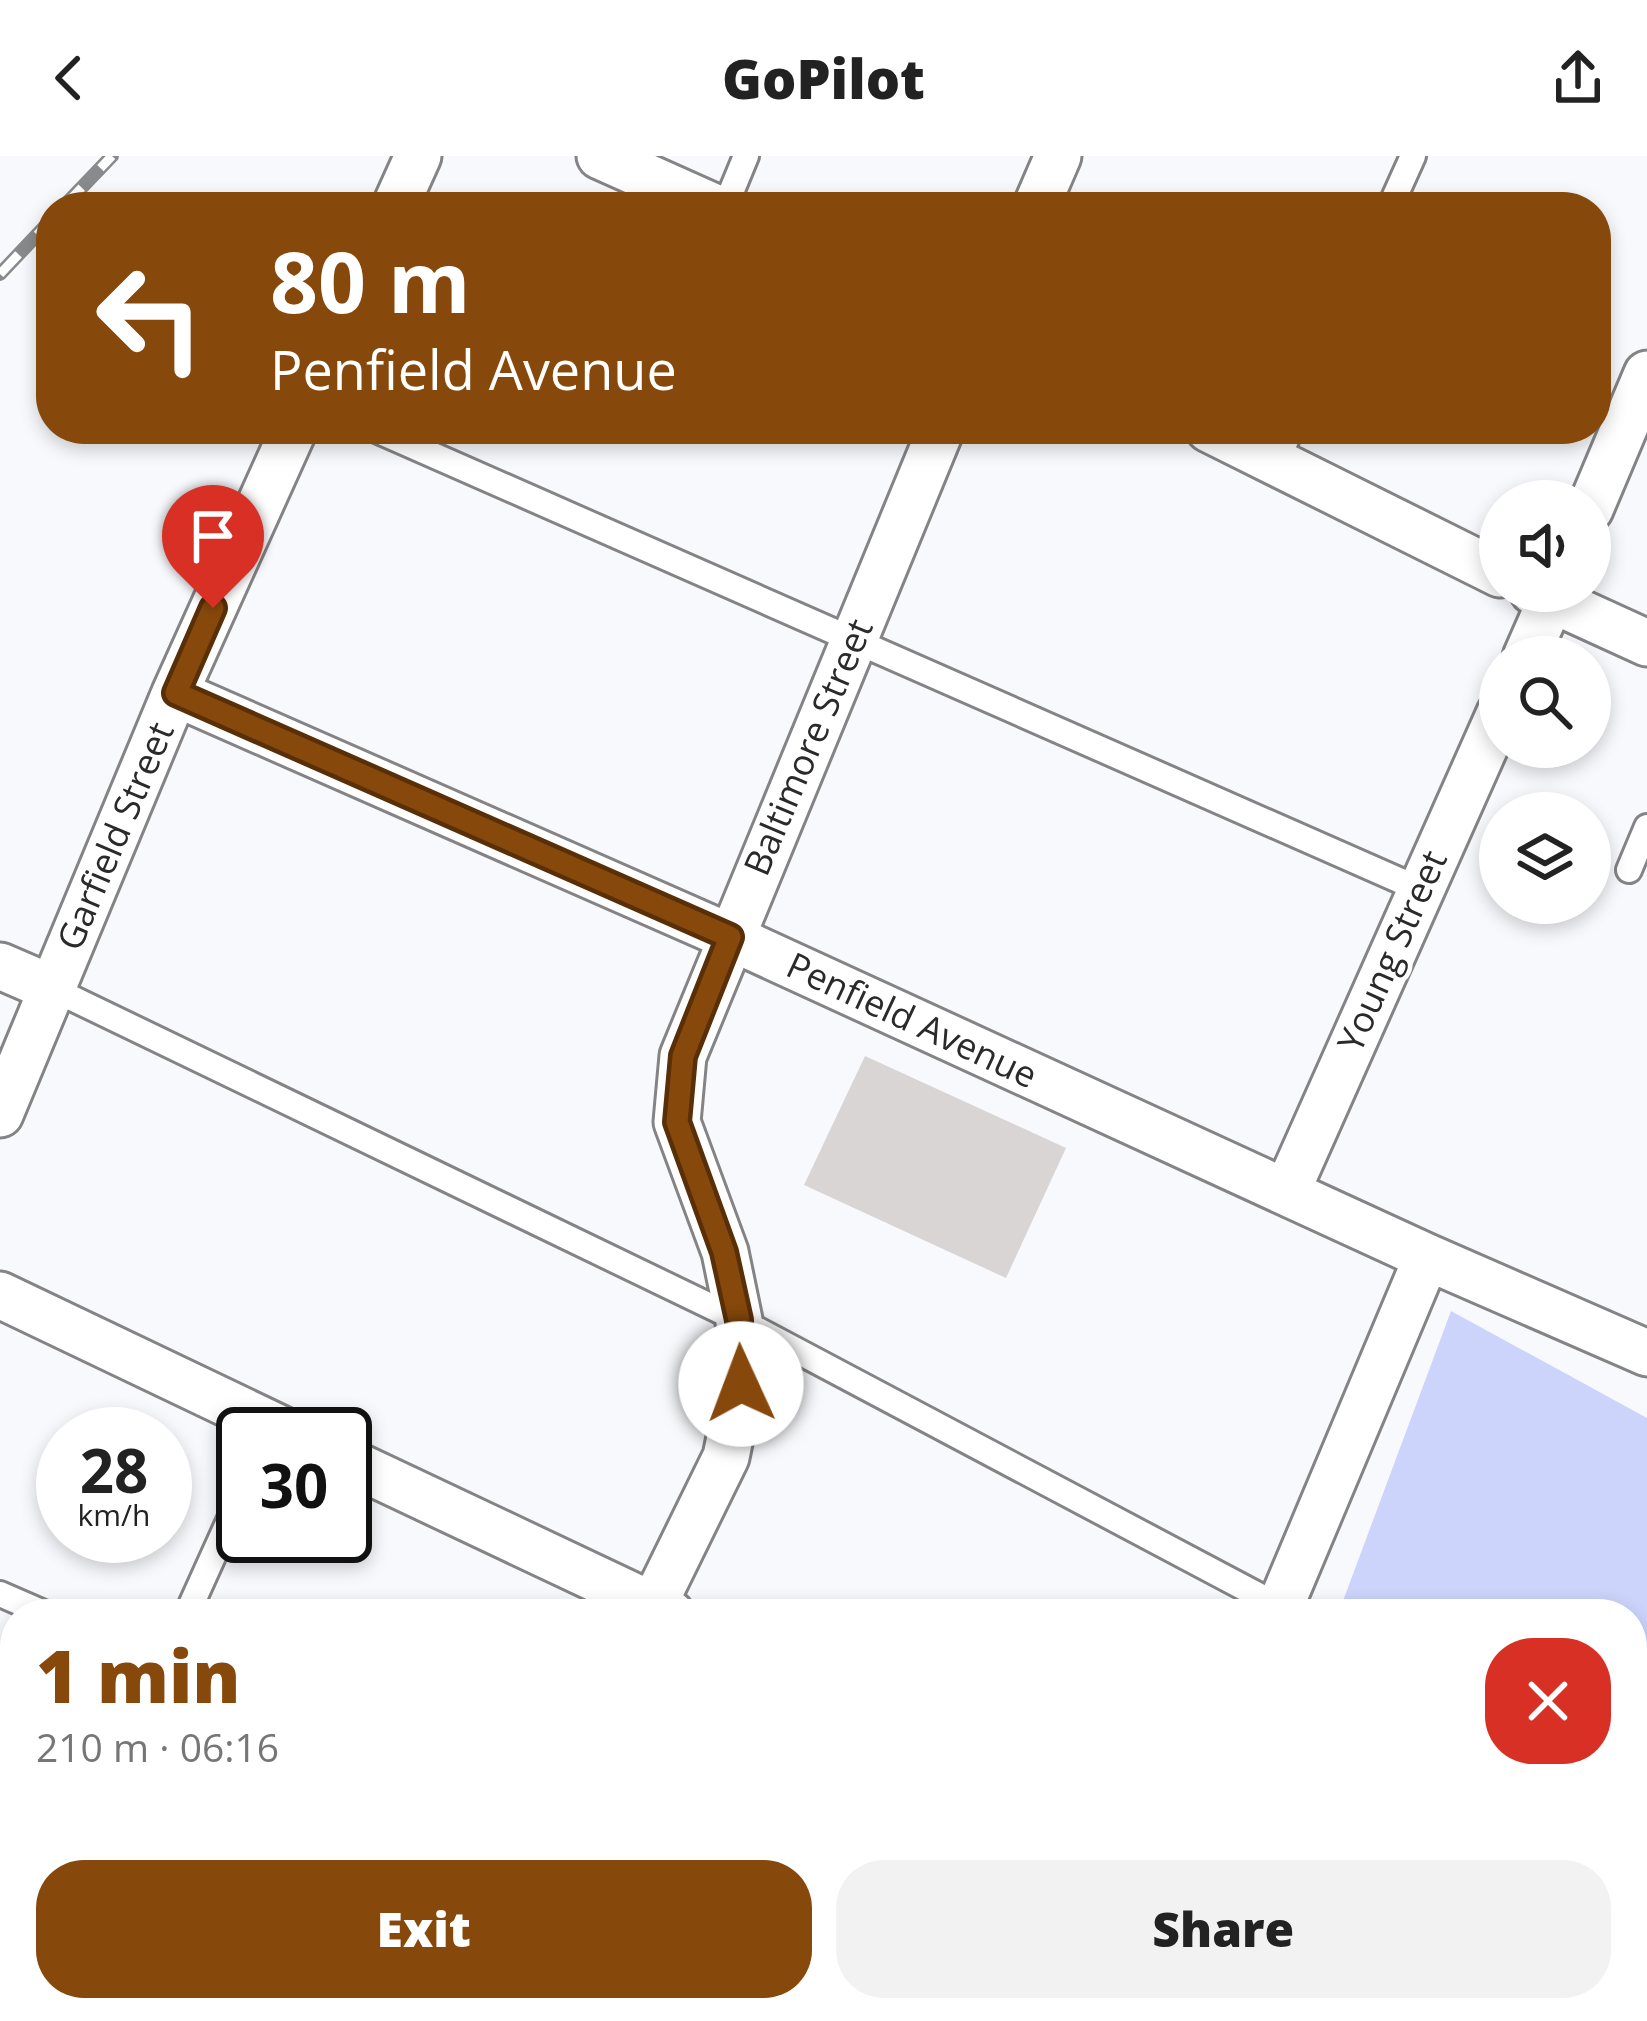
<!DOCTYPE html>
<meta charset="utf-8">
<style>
body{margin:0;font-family:"Open Sans",sans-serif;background:#f2f2f2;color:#222;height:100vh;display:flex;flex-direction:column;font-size:45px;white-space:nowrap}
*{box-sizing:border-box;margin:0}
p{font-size:39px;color:#767676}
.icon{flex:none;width:66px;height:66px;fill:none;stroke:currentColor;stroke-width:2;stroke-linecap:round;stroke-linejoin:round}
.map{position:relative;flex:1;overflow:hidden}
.panel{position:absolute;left:0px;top:1443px;width:1647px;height:423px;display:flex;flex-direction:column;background:#fff;border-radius:48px 48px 0 0;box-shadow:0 6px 18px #0003}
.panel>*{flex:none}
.top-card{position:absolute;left:36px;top:36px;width:1575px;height:252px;border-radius:48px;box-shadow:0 6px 18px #0003;background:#87480b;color:#fff;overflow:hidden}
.fabs{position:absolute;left:1479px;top:324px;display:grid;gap:24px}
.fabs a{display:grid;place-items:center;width:132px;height:132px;border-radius:50%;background:#fff;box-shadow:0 6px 18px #0003;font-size:60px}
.speed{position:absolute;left:36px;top:1251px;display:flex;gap:24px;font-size:60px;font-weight:700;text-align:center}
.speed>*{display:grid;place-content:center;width:156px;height:156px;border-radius:50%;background:#fff;box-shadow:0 6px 18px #0003;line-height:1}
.speed small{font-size:30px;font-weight:400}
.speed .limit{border:6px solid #111;border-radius:18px;background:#fff;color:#111}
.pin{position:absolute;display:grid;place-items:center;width:102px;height:102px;color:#fff;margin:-123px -51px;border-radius:50% 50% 50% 0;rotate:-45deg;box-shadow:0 0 12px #0007}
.pin .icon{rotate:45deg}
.me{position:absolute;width:132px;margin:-66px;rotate:358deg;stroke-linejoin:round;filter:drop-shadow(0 0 9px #0008)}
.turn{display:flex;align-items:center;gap:42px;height:252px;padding:0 36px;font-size:54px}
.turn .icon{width:156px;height:156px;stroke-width:2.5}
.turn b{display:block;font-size:84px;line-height:102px}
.round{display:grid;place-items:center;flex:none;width:126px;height:126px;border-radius:48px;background:#f2f2f2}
.headline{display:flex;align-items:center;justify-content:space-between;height:204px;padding:0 36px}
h1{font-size:72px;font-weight:800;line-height:90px;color:#87480b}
.cta{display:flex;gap:24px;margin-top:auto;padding:24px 36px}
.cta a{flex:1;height:138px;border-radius:48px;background:#87480b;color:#fff;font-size:48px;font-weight:800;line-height:138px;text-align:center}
.cta a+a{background:#f2f2f2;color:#222}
header{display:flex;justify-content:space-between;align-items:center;height:156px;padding:0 36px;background:#fff;font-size:54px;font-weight:800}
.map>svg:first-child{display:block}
.green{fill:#cdd4fc}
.building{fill:#d9d5d4}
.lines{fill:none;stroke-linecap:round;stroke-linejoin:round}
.service-casing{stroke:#848487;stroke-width:30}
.minor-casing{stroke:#848487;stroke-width:51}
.service{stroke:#fff;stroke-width:24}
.minor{stroke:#fff;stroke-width:45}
.rail-casing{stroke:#898a8c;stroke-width:14}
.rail{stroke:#fff;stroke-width:9;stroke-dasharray:27;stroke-linecap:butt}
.route-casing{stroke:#582f07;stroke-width:30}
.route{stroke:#87480b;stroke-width:21}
.labels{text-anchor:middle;stroke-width:9;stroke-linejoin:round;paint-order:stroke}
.street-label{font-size:36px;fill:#2a2a2b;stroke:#fff}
</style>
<header><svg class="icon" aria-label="back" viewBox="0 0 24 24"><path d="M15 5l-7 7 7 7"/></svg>GoPilot<svg class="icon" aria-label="share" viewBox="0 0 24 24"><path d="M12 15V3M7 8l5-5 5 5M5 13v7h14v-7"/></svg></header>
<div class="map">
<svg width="1647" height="1865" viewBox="0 0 1647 1865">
<rect width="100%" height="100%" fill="#f8f9fc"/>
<path class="green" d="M1451 1155 1647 1262V1770L1632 1747V1458H1346L1340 1453Z"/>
<path class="building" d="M865 900 1066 992 1006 1122 804 1029Z"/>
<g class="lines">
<defs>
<path id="service" d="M725 51 746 0
M1390 51 1413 0
M374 273 1419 733
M1277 304 1291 273
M1629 714 1647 671
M51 832 739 1164 1286 1454
M0 1438 46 1458
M187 1458 243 1334
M913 1851 944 1865
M14 1865 20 1851
M786 1865 792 1851"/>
<path id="minor" d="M600 0 714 51
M395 51 418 0
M1036 51 1058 0
M1209 273 1500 418
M1590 353 1647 218
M1533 435 1647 487
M1526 501 1555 435
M175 537 730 781 1427 1101 1647 1197
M0 810 51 832
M0 958 175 537 294 273
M1287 1035 1500 557
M0 1139 291 1278
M345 1304 671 1458
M649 1458 726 1301 741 1228 739 1164 725 1096 677 966 683 900 941 273
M1277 1458 1427 1101
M0 1781 15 1788
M154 1851 185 1865
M1566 1851 1597 1865
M478 1865 484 1851
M1105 1865 1112 1851"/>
</defs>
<use href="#service" class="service-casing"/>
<use href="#minor" class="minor-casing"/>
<use href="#service" class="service"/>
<use href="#minor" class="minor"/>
<defs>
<path id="rail" d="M63 51 112 0
M0 118 51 64"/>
</defs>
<use href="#rail" class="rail-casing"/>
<use href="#rail" class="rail"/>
</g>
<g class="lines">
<defs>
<path id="route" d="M213 452 176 537 730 781 683 900 677 966 724 1096 739 1164 741 1228"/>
</defs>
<use href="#route" class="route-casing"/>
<use href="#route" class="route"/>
</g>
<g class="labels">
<g class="street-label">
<text transform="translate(808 591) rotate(-67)" y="13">Baltimore Street</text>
<text transform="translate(115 680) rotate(-67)" y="13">Garfield Street</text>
<text transform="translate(1392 795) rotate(-66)" y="13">Young Street</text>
<text transform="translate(912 864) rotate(25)" y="13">Penfield Avenue</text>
</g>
</g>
</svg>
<div class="fabs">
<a><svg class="icon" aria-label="sound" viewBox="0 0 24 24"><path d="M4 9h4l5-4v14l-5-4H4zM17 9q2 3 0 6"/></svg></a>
<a><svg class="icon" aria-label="search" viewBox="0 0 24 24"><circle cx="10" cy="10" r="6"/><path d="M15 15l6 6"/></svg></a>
<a><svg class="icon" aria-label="layers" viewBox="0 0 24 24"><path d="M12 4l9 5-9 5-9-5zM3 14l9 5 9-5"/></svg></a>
</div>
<div class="speed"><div>28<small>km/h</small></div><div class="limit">30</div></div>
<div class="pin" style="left:213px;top:452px;background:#d93025"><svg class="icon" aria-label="arrive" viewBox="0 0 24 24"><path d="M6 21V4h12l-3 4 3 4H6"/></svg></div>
<svg class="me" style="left:741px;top:1228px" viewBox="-20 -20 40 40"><circle r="19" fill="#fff"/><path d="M0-13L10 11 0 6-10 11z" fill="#87480b"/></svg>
<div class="top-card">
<div class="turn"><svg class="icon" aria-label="left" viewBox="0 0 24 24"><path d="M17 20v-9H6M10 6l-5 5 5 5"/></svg><div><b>80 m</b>Penfield Avenue</div></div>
</div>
<section class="panel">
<div class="headline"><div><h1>1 min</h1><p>210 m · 06:16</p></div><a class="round" style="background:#d93025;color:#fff"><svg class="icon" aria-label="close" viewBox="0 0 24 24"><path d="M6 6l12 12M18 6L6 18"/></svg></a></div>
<div class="cta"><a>Exit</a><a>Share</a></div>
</section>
</div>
